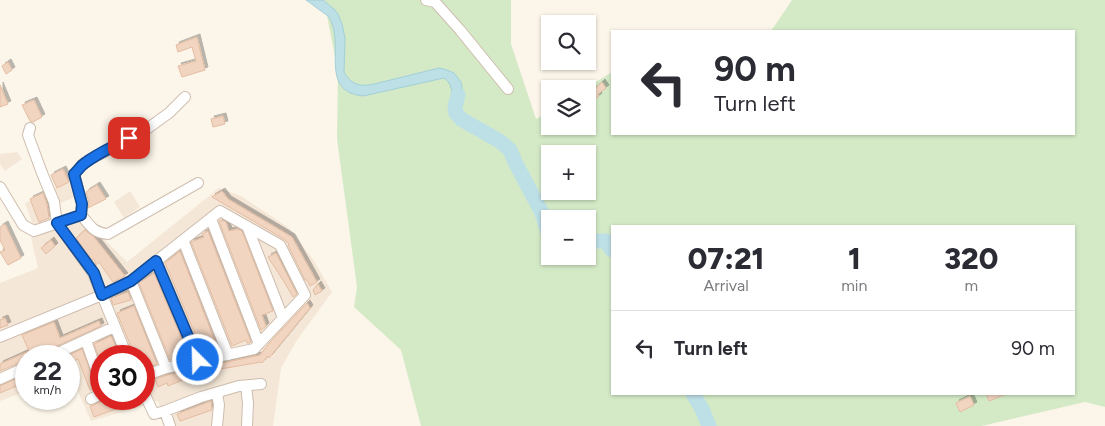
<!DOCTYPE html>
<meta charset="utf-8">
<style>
body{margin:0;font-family:Figtree,sans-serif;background:#f2f2f3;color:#2b2b33;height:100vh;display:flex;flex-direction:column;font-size:19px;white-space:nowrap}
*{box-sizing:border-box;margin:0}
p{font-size:16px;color:#7c7c81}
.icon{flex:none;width:28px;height:28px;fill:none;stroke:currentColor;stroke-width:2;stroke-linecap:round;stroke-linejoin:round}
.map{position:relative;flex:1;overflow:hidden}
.side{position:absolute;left:611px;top:225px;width:464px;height:170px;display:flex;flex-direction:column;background:#fff;border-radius:0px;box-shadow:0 1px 4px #0004}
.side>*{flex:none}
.top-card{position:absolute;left:611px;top:30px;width:464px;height:105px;border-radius:0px;box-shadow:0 1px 4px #0004;background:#fff;color:#2b2b33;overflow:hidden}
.buttons{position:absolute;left:541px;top:15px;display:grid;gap:10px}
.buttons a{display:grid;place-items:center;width:55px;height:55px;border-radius:0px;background:#fff;box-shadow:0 1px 4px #0004;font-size:25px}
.speed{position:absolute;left:15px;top:345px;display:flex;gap:10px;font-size:25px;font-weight:700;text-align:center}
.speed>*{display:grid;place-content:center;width:65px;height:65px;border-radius:50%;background:#fff;box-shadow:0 1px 4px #0004;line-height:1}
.speed small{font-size:12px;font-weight:400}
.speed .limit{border:8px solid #d22;background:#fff;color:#111}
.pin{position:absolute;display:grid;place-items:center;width:42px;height:42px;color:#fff;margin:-21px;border-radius:10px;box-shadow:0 2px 8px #0006}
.me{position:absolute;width:55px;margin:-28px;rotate:337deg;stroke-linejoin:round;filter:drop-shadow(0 0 4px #0008)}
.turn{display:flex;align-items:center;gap:18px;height:105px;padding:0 20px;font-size:22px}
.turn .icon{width:65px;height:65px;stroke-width:2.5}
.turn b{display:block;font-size:35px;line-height:42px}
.eta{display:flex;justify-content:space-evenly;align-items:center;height:85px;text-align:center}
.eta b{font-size:30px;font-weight:800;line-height:35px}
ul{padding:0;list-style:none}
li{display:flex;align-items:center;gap:15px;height:75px;padding:0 20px;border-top:1px solid #e1e1e2}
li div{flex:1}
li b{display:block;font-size:19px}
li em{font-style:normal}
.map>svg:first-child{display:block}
.residential{fill:#f4e7d7;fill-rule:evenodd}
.green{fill:#d4eac7;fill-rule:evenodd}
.water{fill:#bddfe6;stroke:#a3cfd8}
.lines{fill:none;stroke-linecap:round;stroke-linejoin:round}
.river{stroke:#bddfe6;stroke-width:15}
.building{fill:#f1d5c1;stroke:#e4bca1;filter:url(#shadow)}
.minor-casing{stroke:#cebdae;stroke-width:12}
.minor{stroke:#fff;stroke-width:10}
.route-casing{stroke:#114b97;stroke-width:12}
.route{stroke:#1a73e8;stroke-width:9}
</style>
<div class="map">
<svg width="1105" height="426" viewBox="0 0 1105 426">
<defs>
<filter id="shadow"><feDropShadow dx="3" dy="-3" stdDeviation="0" flood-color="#0004"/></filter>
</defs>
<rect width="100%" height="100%" fill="#fcf5e9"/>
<path class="residential" d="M17 152 22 159 5 171 0 164V154Z
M65 172 75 197 58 204 52 189 56 188 52 178Z
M219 188 241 196 289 228 314 261 332 292 297 340 281 368 273 426H167L158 401 91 421 70 373H69V356H26V391L0 401V283L38 268 31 237 83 218 127 262ZM101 356H144V399H101Z
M130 191 140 207 124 218 114 202Z
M46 196 55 221 34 228 25 203Z"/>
<path class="green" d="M324 0H511V44L536 119 550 111V126H588V89H585L612 72V134H1074V31H771L792 0H1105V407L1085 402 982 426H421L401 350 354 307 357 287 337 139 338 72ZM550 154H588V191H550ZM550 219H588V256H550ZM612 226H1074V394H612Z"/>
<path class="water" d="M306 0H323L334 9 338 14 342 24 345 38 344 72C351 85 361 87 374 84L439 68 447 70 454 73 461 82 463 94 460 109 456 113 453 112C450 100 456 86 444 78L363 96C317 91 347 43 328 16Z"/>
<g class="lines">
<path class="river" d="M458 95 455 107 456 113 461 119 501 142 510 150 515 162 542 213 548 233 550 234
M588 241H606L612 250
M693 394 702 409 709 426"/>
</g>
<path class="building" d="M197 37 205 70 182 77 178 66 196 61 192 47 178 52 176 45Z
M8 62 12 70 6 74 2 66Z
M602 82 606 88 598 94 599 96 594 100 592 98 589 100 588 95Z
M0 85 8 104 0 107Z
M34 100 42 117 33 122 30 121 22 105Z
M223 116 225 124 213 127 211 119Z
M63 169 69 182 57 188 51 175Z
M97 185 106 199 88 208 89 203 86 192Z
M222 191 228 199 292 237 317 282 310 286 307 280H305L288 245 289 244 284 239 212 197Z
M43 193 47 204 49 218 39 222 30 199Z
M221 220 226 222 229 231 237 229 242 231 273 311 262 315 266 326 261 330 219 221Z
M5 224 21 258 8 265 0 252 5 250 0 240V227Z
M85 230 94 237 125 276 113 282 99 262 96 265 94 259 92 260 76 238Z
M208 231 251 342 250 343H247L246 340 232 346 191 242 204 237 202 234Z
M51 240 55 246 46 254 41 248Z
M180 251 218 349 213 351 203 353 165 263Z
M276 253 297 294 293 297 283 280 268 257Z
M154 273 189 356 170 360 139 283Z
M318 284 322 291 315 295 313 290Z
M128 292 131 300 113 305 111 298Z
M307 303 310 308 269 358 268 356 262 363 261 362 215 370V372L203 374 202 372 168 386 167 383 158 387 155 379 168 375 260 355 270 342Z
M134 306 157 364 144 369V356H135L117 313Z
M5 318 8 325 0 328V320Z
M99 321 101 326 48 350 45 352 44 356H26V360L0 371V364L29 351 22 335 54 322 60 338Z
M111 336 120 356H101V363L94 344Z
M82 349 96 387 90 390 78 359 69 363V356H67Z
M26 374V382L0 393V386Z
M986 394H1006L989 401Z
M970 396 974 405 960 412 956 403Z
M106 399H137V400L120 406 121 407 94 417 90 406 94 405Z
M211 401 212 410 180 421 177 414Z"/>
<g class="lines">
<defs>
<path id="minor" d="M426 0 435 2 460 30 508 89
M185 97 169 113 144 131 89 160 82 165 77 171 74 174 82 204 81 215C90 225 93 233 108 234L198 183
M30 128 28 135 42 173 54 202 57 223 93 273 127 356
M0 187 23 225 34 231 81 215
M211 219 259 344
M247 226 283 318
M183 240 228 355
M156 261 199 361
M131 281 166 368
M0 337 102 295 131 281 220 211 280 245 305 295 254 349 166 368 144 376
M86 341 101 383
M51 356 114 327
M0 379 26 367
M246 386 248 403 247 426
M144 393 154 414 165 411 201 397 239 386 261 384
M217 393 219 405 217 426
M91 399 101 394
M165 411 170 426"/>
</defs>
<use href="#minor" class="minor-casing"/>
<use href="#minor" class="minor"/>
</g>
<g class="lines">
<defs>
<path id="route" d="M129 138C115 146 98 153 85 163 80 166 78 171 74 174L82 204 81 215 57 223 94 273 102 295 131 281 156 261 198 360"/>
</defs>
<use href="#route" class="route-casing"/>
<use href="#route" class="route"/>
</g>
</svg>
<div class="buttons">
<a><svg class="icon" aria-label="search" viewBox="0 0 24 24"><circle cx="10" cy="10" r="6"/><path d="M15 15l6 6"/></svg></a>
<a><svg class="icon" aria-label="layers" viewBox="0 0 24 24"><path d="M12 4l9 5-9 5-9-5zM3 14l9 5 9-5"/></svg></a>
<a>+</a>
<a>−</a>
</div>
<div class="speed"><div>22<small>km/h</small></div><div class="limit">30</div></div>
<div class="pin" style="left:129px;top:138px;background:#d93025"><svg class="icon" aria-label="arrive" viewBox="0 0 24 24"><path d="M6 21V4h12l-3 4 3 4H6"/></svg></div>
<svg class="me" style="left:198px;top:360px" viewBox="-20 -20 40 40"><circle r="17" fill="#1a73e8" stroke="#fff" stroke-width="3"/><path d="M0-11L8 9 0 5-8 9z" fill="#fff"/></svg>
<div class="top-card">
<div class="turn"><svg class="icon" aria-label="left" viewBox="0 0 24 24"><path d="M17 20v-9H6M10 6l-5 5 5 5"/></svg><div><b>90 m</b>Turn left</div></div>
</div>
<section class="side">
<div class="eta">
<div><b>07:21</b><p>Arrival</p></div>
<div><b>1</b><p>min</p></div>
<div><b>320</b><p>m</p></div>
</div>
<ul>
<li><svg class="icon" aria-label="left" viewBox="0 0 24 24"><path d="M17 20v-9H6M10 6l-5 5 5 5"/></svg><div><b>Turn left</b></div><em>90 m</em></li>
</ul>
</section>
</div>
